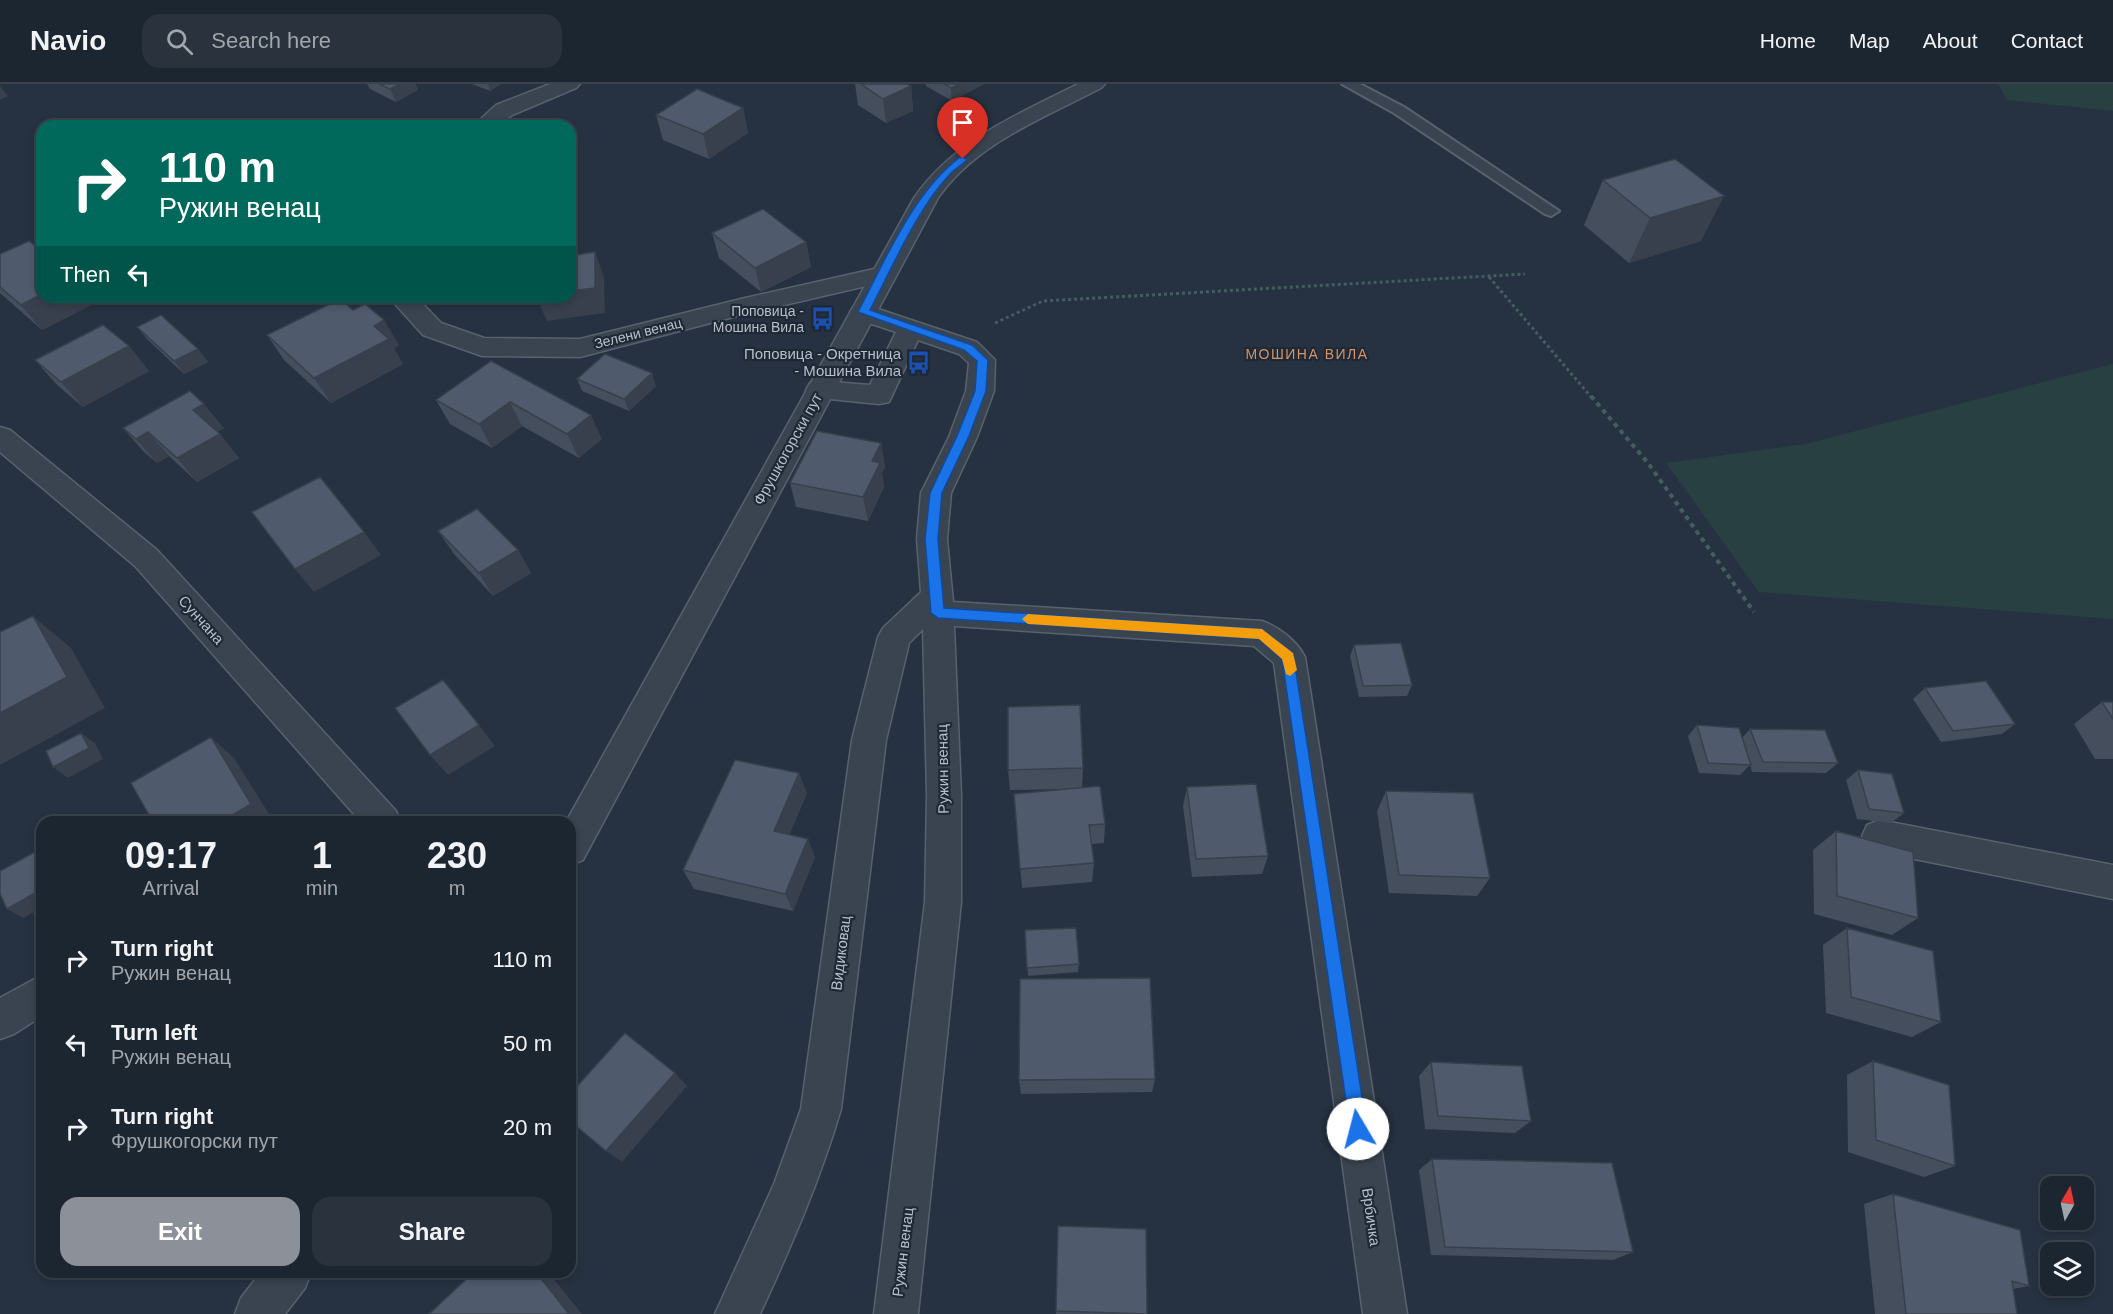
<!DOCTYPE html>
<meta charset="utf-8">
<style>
body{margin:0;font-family:Arial,sans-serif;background:#29323d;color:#f1f3f6;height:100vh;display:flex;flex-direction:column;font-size:22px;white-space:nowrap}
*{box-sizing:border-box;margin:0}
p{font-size:20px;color:#a0a5ab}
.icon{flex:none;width:33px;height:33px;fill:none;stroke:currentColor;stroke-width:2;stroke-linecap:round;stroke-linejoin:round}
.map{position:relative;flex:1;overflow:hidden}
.drawer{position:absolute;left:36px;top:732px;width:540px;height:462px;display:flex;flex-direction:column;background:#1c2631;border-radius:18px;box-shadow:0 3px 9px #0003,0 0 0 2px #3a434d}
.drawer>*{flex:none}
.banner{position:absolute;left:36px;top:36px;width:540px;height:183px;border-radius:18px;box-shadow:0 3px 9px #0003,0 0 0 2px #3a434d;background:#00695c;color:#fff;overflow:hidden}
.needle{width:39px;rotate:9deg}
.controls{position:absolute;left:2040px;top:1092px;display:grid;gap:12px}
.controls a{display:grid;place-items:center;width:54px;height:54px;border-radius:12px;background:#1c2631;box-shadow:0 3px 9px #0003,0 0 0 2px #3a434d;font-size:30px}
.pin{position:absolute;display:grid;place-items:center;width:51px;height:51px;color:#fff;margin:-62px -26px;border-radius:50% 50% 50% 0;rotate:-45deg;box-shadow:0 0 6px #0007}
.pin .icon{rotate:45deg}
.me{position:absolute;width:66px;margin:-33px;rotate:352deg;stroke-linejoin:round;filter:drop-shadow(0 0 4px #0008)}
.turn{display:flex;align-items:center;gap:21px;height:126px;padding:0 24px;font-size:27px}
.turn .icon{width:78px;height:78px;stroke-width:2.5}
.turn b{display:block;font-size:42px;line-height:51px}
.then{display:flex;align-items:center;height:57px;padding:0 24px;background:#0003;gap:12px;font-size:22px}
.eta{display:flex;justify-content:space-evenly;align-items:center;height:102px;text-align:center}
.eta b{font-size:36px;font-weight:600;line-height:42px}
.button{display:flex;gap:12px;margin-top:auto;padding:12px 24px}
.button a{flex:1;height:69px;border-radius:18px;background:#8c9099;color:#fff;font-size:24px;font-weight:600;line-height:69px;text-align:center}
.button a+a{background:#29323d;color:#f1f3f6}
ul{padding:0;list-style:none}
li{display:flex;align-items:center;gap:18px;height:84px;padding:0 24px}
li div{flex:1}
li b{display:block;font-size:22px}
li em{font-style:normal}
header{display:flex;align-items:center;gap:36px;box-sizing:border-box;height:84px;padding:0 30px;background:#1c2631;border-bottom:2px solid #3a434d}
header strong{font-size:28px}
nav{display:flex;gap:33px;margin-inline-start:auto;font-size:21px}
.search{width:420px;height:54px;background:#29323d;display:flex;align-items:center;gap:15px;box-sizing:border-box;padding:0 21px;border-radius:18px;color:#a0a5ab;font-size:22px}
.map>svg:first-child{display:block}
.green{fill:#284042}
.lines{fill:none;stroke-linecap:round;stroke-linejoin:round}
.service-casing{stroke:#58626e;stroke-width:4}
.minor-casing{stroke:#58626e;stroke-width:3}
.tertiary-casing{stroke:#58626e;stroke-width:3}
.path-far1{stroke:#465d5f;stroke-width:3;stroke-dasharray:3 3;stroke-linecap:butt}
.path{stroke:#465d5f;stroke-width:4;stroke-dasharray:4.5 4.5;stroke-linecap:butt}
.service{fill:#3a4451;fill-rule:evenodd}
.minor{fill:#3a4451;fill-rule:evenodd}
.tertiary{fill:#3a4451;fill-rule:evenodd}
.wall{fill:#444e5d}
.shaded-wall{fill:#37404c}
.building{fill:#4f5b6c;stroke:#37404c;stroke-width:1.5}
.route{fill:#1a73e8;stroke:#114b97;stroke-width:1.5}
.slow{fill:#f59e0b}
.labels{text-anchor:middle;stroke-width:4.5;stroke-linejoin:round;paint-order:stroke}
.far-poi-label{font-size:14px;fill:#b7bfcb;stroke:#1f2936;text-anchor:end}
.far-street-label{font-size:14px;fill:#b7bfcb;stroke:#1f2936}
.far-neighbourhood-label{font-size:14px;letter-spacing:1.5px;fill:#d69366;stroke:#1f2936}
.poi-label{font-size:15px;fill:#b7bfcb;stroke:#1f2936;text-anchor:end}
.street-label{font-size:15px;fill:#b7bfcb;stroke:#1f2936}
</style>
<header>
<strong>Navio</strong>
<div class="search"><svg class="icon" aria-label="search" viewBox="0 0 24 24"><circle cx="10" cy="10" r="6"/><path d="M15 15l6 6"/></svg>Search here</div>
<nav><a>Home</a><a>Map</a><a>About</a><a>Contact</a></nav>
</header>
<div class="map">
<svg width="2113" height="1230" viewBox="0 0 2113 1230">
<rect width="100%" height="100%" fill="#263241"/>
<path class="green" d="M1998 0H2113V27L2007 16Z
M2113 280V535L1759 508 1666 379 1806 360Z"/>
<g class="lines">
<defs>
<path id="service" d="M1342 0H1360L1404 23 1559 127 1551 132 1545 130 1394 29Z"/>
<path id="minor" d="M550 0H580L576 4 512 31 498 42H473L496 21Z
M883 183 892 186 895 191 892 196 741 231 580 273 482 272 423 251 395 220V213H421V218L441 239 484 254 580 255 741 215Z
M863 220 977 258 995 276 994 307 977 353 951 409 947 455 953 518 1262 537C1279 543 1297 557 1305 573L1407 1230H1363L1274 579 1254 562 954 542 961 711V818L918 1230H874L925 818 927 711 923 545 909 559 886 656 841 1025C820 1096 791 1163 760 1230H715L774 1100 801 1025 852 656 878 553 883 544 921 508 917 455 921 409 949 353 966 307 969 279 959 270 918 256 889 318 879 320 810 313 806 306 810 299 820 297 870 301 896 248 854 234 850 228 854 222Z
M0 343 10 346 157 466 396 727 401 738H361L135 482 0 368Z
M1880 736 2113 781V815L1880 768 1867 763 1862 752 1867 741Z
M42 891V932L14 950 0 955V914Z"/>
<path id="tertiary" d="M1078 0H1105L1101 4C1044 34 976 59 938 114L583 776 570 781V738H566L914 114C954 56 1017 31 1078 0Z
M261 1188H311L305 1204 285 1230H235L241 1214Z"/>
</defs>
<use href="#service" class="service-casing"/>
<use href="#minor" class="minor-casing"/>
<use href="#tertiary" class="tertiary-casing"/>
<path class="path-far1" d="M1489 193 1592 314
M995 239 1043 217 1525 190"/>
<path class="path" d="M1591 312 1648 379 1754 528"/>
<use href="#service" class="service"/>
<use href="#minor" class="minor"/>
<use href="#tertiary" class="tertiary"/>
</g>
<path class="wall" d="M367 0H415L418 6 396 18 370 5Z
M472 0H501L490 7Z
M855 0H907L911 2 913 27 886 39 858 21Z
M926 0H984L952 17 926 2Z
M743 24 748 49 709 75 663 56 656 31Z
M1603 96 1701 157 1629 179 1584 141Z
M712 149 806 158 811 183 761 208 719 174Z
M0 170 95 219 42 246 0 209Z
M137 243 198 265 208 278 184 290 147 255Z
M267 251 399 261 394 264 403 280 331 319 284 276Z
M129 262 149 287 83 323 57 301 35 276Z
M491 277 602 355 579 374 522 342 492 364 450 340 436 316Z
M577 295 656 302 629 327 582 307Z
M123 344H224L217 348 239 374 197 398 169 372 157 379 144 368Z
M881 359 885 383 882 389 884 403 868 437 796 423 790 399Z
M438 447 518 466 531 489 493 512 454 470Z
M1354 561 1412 601 1407 612 1359 613 1350 572Z
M1925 604 2015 640 2002 650 1941 658 1913 615Z
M2102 618H2113V675H2095L2074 640Z
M1697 641 1742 654 1750 645 1838 679 1826 689 1752 688 1750 681 1740 691 1699 689 1688 652Z
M1083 684 1082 704 1105 740 1104 759 1091 760 1094 779 1092 798 1022 804 1014 710 1067 705 1010 706 1008 686Z
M1858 686 1904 729 1891 739 1857 735 1846 696Z
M1187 703 1268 772 1262 790 1192 793 1183 722Z
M1386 707 1490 794 1477 812 1389 809 1377 727Z
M807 709 789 751 815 773 793 827 694 805 683 786Z
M1836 747 1918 834 1892 851 1814 830 1813 766Z
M1847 844 1941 938 1912 953 1826 929 1823 861Z
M1025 846 1079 880 1078 888 1028 892Z
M1873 977 1955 1082 1924 1093 1848 1068 1847 991Z
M1431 978 1531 1037 1515 1049 1425 1045 1419 992Z
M1155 995 1152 1008 1021 1010 1019 996Z
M1432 1075 1633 1168 1613 1176 1431 1171 1419 1086Z
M1893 1110 2029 1202 2013 1205 2017 1230H1875L1864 1120Z
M1058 1142 1147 1230H1056Z"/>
<path class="shaded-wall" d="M400 0H415L418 6 396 18 390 5Z
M488 0H501L490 7Z
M959 0H984L952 17 951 4Z
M0 2 8 12 0 16Z
M911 2 913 27 886 39 883 15Z
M743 24 748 49 709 75 703 50Z
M1724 112 1701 157 1629 179 1650 134Z
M806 158 811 183 761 208 755 184Z
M595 168 604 193 605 229 547 237 536 213H570V207Z
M42 210V213H90L95 219 42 246 21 221Z
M384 236 399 261 394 264 403 280 331 319 314 294 374 242Z
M129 262 149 287 83 323 61 298Z
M198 265 208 278 184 290 174 277Z
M652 289 656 302 629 327 624 315Z
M510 318 522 342 492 364 479 340Z
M204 320 224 344 212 350 193 326Z
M591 331 602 355 579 374 567 350Z
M148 348 169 372 157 379 136 355Z
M220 350 239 374 197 398 177 374Z
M881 359 885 383 882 389 884 403 868 437 863 413 872 377Z
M364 448 381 471 314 508 295 485Z
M518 466 531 489 493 512 479 489Z
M33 532 71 564 105 624 0 681V629Z
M479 641 495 662 448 691 430 671Z
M81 649 95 659 103 675 68 694 53 683Z
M211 653 234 674 274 738H221Z
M799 689 807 709 783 766 774 747Z
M808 755 815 773 793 827 785 810Z
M42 805V824L23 834 7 825Z
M675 989 687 1002 622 1078 606 1067Z
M536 1188H548L582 1230H569Z"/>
<path class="building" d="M379 0H400L390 5Z
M861 0H907L911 2 883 15Z
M944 0H959L951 4Z
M697 5 743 24 703 50 656 31Z
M1675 75 1724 112 1650 134 1603 96Z
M763 125 806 158 755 184 712 149Z
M29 157 42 167V210L21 221 0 203V170Z
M595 168V204L570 207V172Z
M340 215 353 226 365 220 384 236 374 242 389 255 314 294 267 251Z
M161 231 198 265 174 277 137 243Z
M103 241 129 262 61 298 35 276Z
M605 270 652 289 624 315 577 295Z
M491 277 591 331 567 350 510 318 479 340 436 316Z
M190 307 204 320 193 326 220 350 177 374 148 348 136 355 123 344Z
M817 347 881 359 872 377 880 379 863 413 790 399Z
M320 393 364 448 295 485 252 428Z
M477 425 518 466 479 489 438 447Z
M33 532 67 593 0 629V548Z
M1401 559 1412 601 1363 602 1354 561Z
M443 596 479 641 430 671 395 624Z
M1986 597 2015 640 1953 647 1925 604Z
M2102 618H2113V635Z
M1080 621 1083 684 1008 686V623Z
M1697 641 1739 644 1751 681 1708 679Z
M1750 645 1825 646 1838 679 1763 678Z
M81 649 89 664 53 683 46 667Z
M211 653 251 720 221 738H153L131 699Z
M735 676 799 689 774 747 808 755 785 810 683 786Z
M1858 686 1892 690 1904 729 1869 725Z
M1256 700 1268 772 1196 775 1187 703Z
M1100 702 1105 740 1089 741 1094 779 1020 785 1014 710Z
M1386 707 1473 709 1490 794 1399 791Z
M1836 747 1913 768 1918 834 1837 812Z
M42 764V805L7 825 0 810V787Z
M1076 844 1079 880 1027 884 1025 846Z
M1847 844 1933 867 1941 938 1851 913Z
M1150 894 1155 995 1019 996 1020 895Z
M625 949 675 989 606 1067 570 1037V1010Z
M1873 977 1949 1001 1955 1082 1876 1056Z
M1431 978 1522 982 1531 1037 1438 1032Z
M1432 1075 1612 1079 1633 1168 1445 1163Z
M1893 1110 2020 1146 2029 1202 2012 1197 2017 1230H1906Z
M1058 1142 1146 1145 1147 1230 1056 1227Z
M474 1188H536L569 1230H429Z"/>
<path class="route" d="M960 73 968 75C962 81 955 85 950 90 917 125 892 184 870 226L972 261 988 276 986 307 969 352 942 409 938 455 944 524 1262 545 1293 569 1367 1045 1364 1051 1358 1054 1352 1051 1350 1045 1282 575 1259 555 938 534 931 529 925 455 930 409 957 352 975 307 977 277 964 266 858 228C885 176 913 109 960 73Z"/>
<path class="slow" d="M1028 530 1262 545 1293 569 1297 586 1290 592 1286 590 1282 575 1259 555 1028 540 1022 535Z"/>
<defs>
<symbol id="bus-bare" viewBox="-9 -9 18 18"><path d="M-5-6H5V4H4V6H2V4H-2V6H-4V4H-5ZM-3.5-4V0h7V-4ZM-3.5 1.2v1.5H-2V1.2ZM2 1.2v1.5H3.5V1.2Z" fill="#1a4fb4" stroke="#1f2936" stroke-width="2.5" paint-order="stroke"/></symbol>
</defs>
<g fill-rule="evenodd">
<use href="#bus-bare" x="806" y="218" width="33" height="33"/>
<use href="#bus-bare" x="902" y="262" width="33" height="33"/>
</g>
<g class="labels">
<g class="far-poi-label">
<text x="804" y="232">Поповица -<tspan x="804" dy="16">Мошина Вила</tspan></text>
</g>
<g class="far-street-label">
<text transform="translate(638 249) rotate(-14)" y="5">Зелени венац</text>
</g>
<g class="far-neighbourhood-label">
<text x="1307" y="275">МОШИНА ВИЛА</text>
</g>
<g class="poi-label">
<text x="901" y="275">Поповица - Окретница<tspan x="901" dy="17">- Мошина Вила</tspan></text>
</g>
<g class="street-label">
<text transform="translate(788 365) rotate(-61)" y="5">Фрушкогорски пут</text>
<text transform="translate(201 536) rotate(48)" y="5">Сунчана</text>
<text transform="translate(943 685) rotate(-91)" y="5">Ружин венац</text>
<text transform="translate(841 869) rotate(-83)" y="5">Видиковац</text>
<text transform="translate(1371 1133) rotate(82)" y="5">Врбичка</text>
<text transform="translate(903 1168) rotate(-83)" y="5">Ружин венац</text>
</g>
</g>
</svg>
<div class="controls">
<a><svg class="needle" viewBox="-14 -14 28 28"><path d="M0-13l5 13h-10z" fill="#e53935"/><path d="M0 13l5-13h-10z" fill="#a0a5ab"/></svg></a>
<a><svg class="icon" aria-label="layers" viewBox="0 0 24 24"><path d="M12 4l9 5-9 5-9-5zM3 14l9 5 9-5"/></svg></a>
</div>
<div class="pin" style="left:963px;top:75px;background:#d93025"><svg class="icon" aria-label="arrive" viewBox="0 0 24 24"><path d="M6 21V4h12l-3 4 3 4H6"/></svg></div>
<svg class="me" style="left:1358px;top:1045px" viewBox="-20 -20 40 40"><circle r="19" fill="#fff"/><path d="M0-13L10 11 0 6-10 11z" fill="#1a73e8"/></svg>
<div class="banner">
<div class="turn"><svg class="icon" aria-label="right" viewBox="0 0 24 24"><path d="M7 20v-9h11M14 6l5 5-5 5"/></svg><div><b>110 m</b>Ружин венац</div></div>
<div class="then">Then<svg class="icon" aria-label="left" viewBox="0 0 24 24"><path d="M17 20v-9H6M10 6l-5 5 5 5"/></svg></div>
</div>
<section class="drawer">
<div class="eta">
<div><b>09:17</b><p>Arrival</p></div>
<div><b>1</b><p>min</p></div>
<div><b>230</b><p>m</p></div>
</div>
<ul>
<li><svg class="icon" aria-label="right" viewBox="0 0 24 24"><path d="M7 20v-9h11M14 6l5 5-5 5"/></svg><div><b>Turn right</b><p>Ружин венац</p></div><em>110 m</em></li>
<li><svg class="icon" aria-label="left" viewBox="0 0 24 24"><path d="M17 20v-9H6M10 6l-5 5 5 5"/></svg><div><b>Turn left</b><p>Ружин венац</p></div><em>50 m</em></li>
<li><svg class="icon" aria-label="right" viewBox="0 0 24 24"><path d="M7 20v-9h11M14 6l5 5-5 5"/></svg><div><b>Turn right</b><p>Фрушкогорски пут</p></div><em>20 m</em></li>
</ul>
<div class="button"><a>Exit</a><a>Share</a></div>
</section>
</div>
